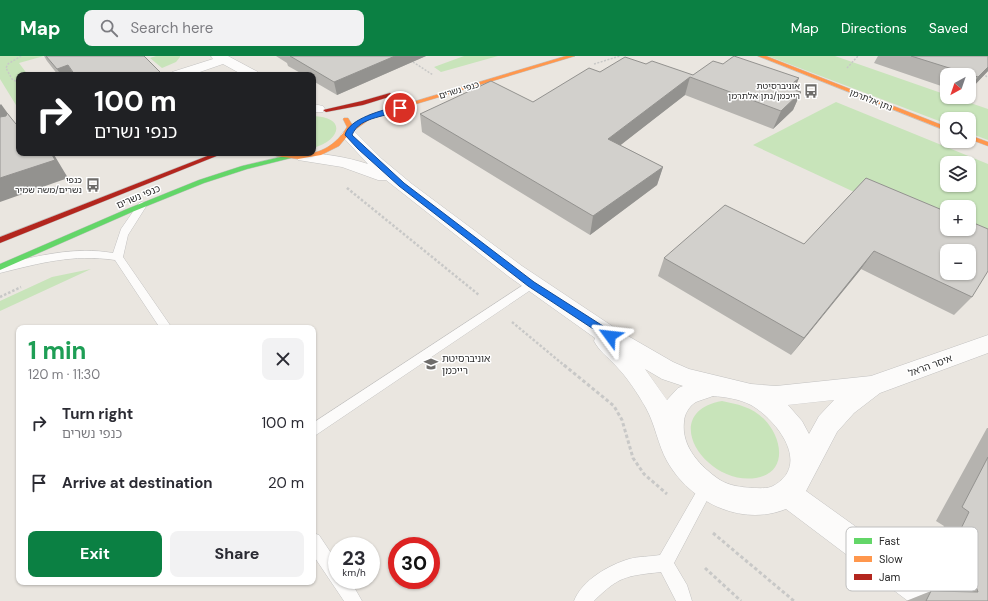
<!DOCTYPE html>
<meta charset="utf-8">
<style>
body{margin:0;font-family:"DM Sans","Noto Sans Hebrew",sans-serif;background:#f2f2f3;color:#2b2b33;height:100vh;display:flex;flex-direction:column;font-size:15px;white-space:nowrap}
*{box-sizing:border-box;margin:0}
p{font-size:13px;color:#7c7c81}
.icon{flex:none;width:22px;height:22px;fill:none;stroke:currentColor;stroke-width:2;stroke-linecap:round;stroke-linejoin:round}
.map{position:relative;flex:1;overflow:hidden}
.panel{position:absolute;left:16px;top:269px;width:300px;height:260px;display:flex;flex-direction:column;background:#fff;border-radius:8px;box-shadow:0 1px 3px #0004}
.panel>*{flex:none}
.hud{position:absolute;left:16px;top:16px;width:300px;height:84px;border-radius:8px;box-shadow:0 1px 3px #0004;background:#202124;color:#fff;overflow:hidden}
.needle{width:26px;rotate:220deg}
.tools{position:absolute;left:940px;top:12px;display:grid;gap:8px}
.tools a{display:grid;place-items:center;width:36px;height:36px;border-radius:8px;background:#fff;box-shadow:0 1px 3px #0004;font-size:20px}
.speed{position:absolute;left:328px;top:481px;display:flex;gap:8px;font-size:20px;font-weight:700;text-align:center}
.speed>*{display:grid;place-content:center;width:52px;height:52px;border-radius:50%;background:#fff;box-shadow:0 1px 3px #0004;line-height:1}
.speed small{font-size:10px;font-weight:400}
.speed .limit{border:6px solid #d22;background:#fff;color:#111}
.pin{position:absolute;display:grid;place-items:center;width:34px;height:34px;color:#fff;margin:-17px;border:2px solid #fff;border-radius:50%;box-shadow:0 1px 4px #0007}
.me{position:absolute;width:44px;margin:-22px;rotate:300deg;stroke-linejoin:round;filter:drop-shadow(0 0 3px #0008)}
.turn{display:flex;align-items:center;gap:14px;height:84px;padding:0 12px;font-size:18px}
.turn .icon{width:52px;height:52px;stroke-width:2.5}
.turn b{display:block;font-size:28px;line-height:34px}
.round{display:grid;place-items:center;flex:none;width:42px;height:42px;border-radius:8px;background:#f2f2f3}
.summary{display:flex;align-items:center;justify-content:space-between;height:68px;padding:0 12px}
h1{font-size:24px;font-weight:700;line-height:30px;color:#1e9e55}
.button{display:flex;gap:8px;margin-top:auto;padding:8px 12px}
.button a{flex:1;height:46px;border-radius:8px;background:#0b8043;color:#fff;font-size:16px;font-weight:700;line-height:46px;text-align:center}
.button a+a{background:#f2f2f3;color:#2b2b33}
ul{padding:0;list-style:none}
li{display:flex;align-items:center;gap:12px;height:60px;padding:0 12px}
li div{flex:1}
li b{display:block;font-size:15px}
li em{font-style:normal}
header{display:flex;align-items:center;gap:24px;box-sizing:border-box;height:56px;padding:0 20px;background:#0b8043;color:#fff}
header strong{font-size:19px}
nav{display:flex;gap:22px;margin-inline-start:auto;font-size:14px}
.search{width:280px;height:36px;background:#f2f2f3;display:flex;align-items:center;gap:10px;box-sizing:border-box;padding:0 14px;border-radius:8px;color:#7c7c81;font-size:15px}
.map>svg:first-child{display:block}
.green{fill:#c8e4ba;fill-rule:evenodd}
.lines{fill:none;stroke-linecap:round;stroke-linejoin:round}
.lane-casing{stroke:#c3c2c1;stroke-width:1}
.street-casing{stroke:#c3c2c1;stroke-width:1}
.fast-casing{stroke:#c3c2c1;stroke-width:1}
.slow-casing{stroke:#c3c2c1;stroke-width:1}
.jam-casing{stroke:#c3c2c1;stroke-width:1}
.path-far2{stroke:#c8c8c7;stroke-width:1.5;stroke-dasharray:2 1.5;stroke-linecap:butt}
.path-far1{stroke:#c8c8c7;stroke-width:2.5;stroke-dasharray:2.5 2;stroke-linecap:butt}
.path{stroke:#c8c8c7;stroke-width:3;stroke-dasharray:3.5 2.5;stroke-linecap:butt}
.lane{fill:#fcfbfa;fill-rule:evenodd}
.street{fill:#fcfbfa;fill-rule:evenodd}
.fast{fill:#63d668;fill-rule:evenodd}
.slow{fill:#ff974d;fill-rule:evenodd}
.jam{fill:#b3261e;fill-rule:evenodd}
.wall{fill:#b5b3af}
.shaded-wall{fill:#93928f}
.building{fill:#d2d0cc;stroke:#93928f;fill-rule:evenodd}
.route{fill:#1a73e8;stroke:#114b97}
.labels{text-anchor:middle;stroke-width:3;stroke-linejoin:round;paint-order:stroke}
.far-poi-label{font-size:9px;fill:#2b2b2b;stroke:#fff;text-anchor:end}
.far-street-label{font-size:9px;fill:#2b2b2b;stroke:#fff}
.street-label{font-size:10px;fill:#2b2b2b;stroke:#fff}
.poi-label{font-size:10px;fill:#2b2b2b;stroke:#fff;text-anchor:start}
.key{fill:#fff;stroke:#bfbfbf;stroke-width:1}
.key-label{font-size:11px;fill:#2b2b2b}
</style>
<header>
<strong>Map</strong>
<div class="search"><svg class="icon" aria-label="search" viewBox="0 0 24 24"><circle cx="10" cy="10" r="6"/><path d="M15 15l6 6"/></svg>Search here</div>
<nav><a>Map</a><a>Directions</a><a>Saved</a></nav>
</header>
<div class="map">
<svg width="988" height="545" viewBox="0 0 988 545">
<rect width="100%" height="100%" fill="#eae6e0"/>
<path class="green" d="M0 0H44L19 7 28 19H19V54L0 23Z
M156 0H180V1L176 6 162 12 150 2Z
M464 0H498L441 16 434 11Z
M768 0H835L947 39V41H953L988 53V84L969 77V63H947V68Z
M836 46 988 108V198L753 89ZM947 107H969V129H947ZM947 151H969V173H947Z
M313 60C347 61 341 84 313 92Z
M91 213 0 255V245L52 221Z
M722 345C737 348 752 351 764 363 782 381 789 416 756 422 706 430 657 357 722 345Z"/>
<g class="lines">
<defs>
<path id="lane" d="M142 146 147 149 128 179 123 201 172 272H160L115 204C72 198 41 207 0 217V209C38 200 74 190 113 197L121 173 139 147Z
M531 224 537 228 535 231 313 381V367Z
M707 424 712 426 714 431 674 507 687 529 692 545H676L661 516C626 520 619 520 594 545H574C582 524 609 509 629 503 639 500 650 501 660 499L702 426Z
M313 477 319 479 337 506V524H350L362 545H344L313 499Z"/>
<path id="street" d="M211 0H228L258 16 260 19H243L223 8 191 19H170L172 16 213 3Z
M313 48 323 50 325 53 323 56H313Z
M349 74 355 76 382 103 412 128 522 210 621 276 673 306 689 313 751 328 776 330 871 320 988 279V297L880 337 854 357 837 376 806 435 944 534 948 545H908L786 453C741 471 690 446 667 405 658 389 655 368 646 352 638 338 627 321 616 310 608 301 599 295 594 285L595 282 508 220 386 124H378L342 111 298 104 296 101 300 97C324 97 346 101 368 108L341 79 343 76ZM645 313 662 323 683 330 678 332 667 344ZM713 340C726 341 739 343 751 349 777 364 812 409 773 430 767 433 759 432 752 432 741 431 730 430 720 424 701 411 681 391 684 366 684 359 689 350 696 346 701 344 708 342 713 340ZM834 344 819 360 809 378 802 365 788 349Z"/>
<path id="fast" d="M289 99 291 100V102L247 113 204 127 132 156 0 214V208L127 153 199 124 242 110Z"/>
<path id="slow" d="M566 0H575L373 61 349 78 339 90 321 99 298 103 276 100 273 98C279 96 287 98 294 98 317 100 335 91 347 71L343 63 344 62H348L353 70 369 59Z
M758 0H766L947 71V75Z
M969 79 988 86V90L969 83Z"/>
<path id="jam" d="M390 37 393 39 392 40 363 49 326 56 323 54 362 45Z
M215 97H224L0 187V181Z"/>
</defs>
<use href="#lane" class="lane-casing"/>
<use href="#street" class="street-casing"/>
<use href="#fast" class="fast-casing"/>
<use href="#slow" class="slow-casing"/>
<use href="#jam" class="jam-casing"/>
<path class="path-far2" d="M410 4 433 19
M594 8 620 0
M847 12 858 0
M983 17 988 22
M19 27 12 23 6 12 8 8 21 0
M347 132 348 133"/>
<path class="path-far1" d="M347 132 479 239
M0 241 21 231
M512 266 565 310"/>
<path class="path" d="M564 309 614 350 622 364 633 402 644 418 667 438
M713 477 794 545
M705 512 741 545"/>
<use href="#lane" class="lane"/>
<use href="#street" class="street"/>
<use href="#fast" class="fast"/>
<use href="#slow" class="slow"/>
<use href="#jam" class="jam"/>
</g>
<path class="wall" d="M44 0H144L163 19H58L47 5Z
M276 0H426L337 39 313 25V19H304L288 10 287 7Z
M878 0H988V15L969 35V19H947V32L874 7Z
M646 8 693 19 723 8 799 22 794 34 801 36 793 54 773 73 685 39 620 89 663 111 657 129 590 179 422 76 420 58 533 46 600 16Z
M866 122 972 241 954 259 861 213 791 299 658 220 664 202 804 188Z
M987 372H988V545H906L931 535H946L945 533 921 515 944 470 936 465Z"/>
<path class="shaded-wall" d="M395 0H426L337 39 334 26Z
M68 9 74 19H61L57 13Z
M988 11V15L969 35V34L978 21Z
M690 21 685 39 604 102 608 83Z
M799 22 791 40 787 32Z
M801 36 793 54 773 73 781 55Z
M1 48 14 66 0 71V49Z
M51 97H53L68 122 0 146V122Z
M663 111 657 129 590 179 593 160Z
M874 195 861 213 791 299 804 282Z"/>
<path class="building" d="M46 0H144L163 19H75L68 9 57 13Z
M290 0H395L334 26Z
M734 0 799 22 787 32 801 36 781 55 690 21 608 83 663 111 593 160 420 58 491 25 533 46 589 12 600 16 625 1 646 8 652 5 693 19 713 5 723 8Z
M911 0H988V11L978 21Z
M7 57 16 68H19V97H51L55 104 0 122V61L6 60Z
M866 122 947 156V173H969V165L988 173V215L972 241 874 195 804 282 664 202 725 149 804 188ZM947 195H969V217H947Z
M988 401V545H926L931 535 978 536 973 522 946 504 969 456 962 451Z"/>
<path class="route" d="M398 50 403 52C389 62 360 59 352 79L404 127 534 226 614 277V282H607L528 230 399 130 358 93 345 79C349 62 384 54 398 50Z"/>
<defs>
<symbol id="bus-bare" viewBox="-9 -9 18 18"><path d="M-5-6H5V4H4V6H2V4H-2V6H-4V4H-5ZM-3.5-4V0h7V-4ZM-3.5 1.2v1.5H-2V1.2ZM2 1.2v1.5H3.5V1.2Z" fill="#6e6c6a" stroke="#fff" stroke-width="2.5" paint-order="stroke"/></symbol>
<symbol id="university-bare" viewBox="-9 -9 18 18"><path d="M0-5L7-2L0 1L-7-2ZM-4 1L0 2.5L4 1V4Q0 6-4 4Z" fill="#6e6c6a" stroke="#fff" stroke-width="2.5" paint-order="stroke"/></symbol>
</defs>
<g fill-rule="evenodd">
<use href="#bus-bare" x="801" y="25" width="20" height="20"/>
<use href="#bus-bare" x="83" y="119" width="20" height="20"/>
<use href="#university-bare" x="421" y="298" width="20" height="20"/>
</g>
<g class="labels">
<g class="far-poi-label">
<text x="800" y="33">אוניברסיטת<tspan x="800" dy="10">רייכמן/נתן אלתרמן</tspan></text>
<text x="82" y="127">כנפי<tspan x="82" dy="10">נשרים/משה שמיר</tspan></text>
</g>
<g class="far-street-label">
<text transform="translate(459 34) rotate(-17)" y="3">כנפי נשרים</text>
<text transform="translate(871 44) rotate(21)" y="3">נתן אלתרמן</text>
</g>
<g class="street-label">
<text transform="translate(138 140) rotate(-23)" y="4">כנפי נשרים</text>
<text transform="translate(930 309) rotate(-20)" y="4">איסר הראל</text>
</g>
<g class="poi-label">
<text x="442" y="306">אוניברסיטת<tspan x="442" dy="12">רייכמן</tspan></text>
</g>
</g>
<rect x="846" y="471" width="132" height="64" rx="6" class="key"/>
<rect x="854" y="482" width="18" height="6" fill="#63d668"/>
<rect x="854" y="500" width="18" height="6" fill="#ff974d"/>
<rect x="854" y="518" width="18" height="6" fill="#b3261e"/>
<g class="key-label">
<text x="879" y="489">Fast</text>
<text x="879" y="507">Slow</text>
<text x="879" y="525">Jam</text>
</g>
</svg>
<div class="tools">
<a><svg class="needle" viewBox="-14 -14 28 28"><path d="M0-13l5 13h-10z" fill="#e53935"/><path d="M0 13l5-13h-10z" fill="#7c7c81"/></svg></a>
<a><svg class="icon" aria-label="search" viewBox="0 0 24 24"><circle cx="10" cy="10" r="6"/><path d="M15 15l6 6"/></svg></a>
<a><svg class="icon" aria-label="layers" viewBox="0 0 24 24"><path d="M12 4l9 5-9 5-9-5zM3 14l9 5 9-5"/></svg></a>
<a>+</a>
<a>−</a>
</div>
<div class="speed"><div>23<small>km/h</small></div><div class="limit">30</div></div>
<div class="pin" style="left:400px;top:52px;background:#d93025"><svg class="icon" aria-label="arrive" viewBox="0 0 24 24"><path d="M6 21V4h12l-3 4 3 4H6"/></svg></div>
<svg class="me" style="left:610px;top:280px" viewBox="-20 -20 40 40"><path d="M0-17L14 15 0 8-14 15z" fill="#1a73e8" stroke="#fff" stroke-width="4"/></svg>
<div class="hud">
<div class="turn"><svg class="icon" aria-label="right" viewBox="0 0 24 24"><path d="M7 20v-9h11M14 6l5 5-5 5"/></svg><div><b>100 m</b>כנפי נשרים</div></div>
</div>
<section class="panel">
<div class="summary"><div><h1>1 min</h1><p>120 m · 11:30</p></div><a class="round"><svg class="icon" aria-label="close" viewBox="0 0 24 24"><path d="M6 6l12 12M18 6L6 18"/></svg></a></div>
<ul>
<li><svg class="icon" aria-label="right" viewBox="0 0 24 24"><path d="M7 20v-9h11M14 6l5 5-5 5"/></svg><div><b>Turn right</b><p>כנפי נשרים</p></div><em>100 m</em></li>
<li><svg class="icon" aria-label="arrive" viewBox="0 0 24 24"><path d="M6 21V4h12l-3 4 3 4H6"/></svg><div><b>Arrive at destination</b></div><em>20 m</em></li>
</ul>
<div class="button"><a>Exit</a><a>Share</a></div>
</section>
</div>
